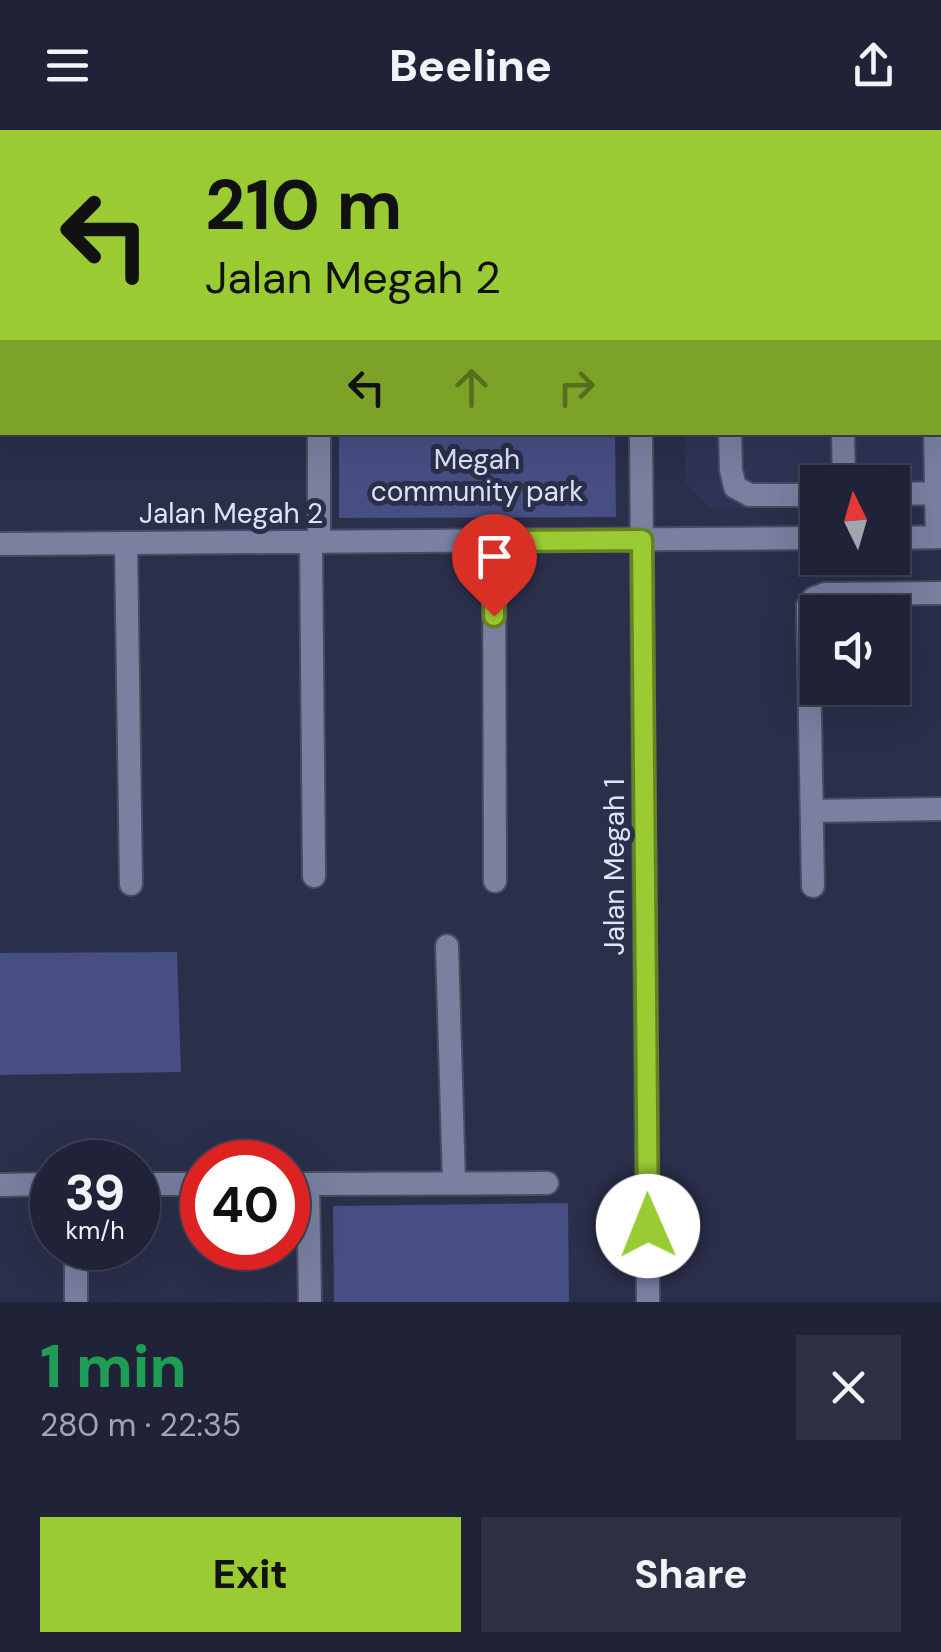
<!DOCTYPE html>
<meta charset="utf-8">
<style>
body{margin:0;font-family:"DM Sans",sans-serif;background:#2d2f43;color:#f1f3f6;height:100vh;display:flex;flex-direction:column;font-size:38px;white-space:nowrap}
*{box-sizing:border-box;margin:0}
p{font-size:32px;color:#a2a4ae}
.icon{flex:none;width:55px;height:55px;fill:none;stroke:currentColor;stroke-width:2;stroke-linecap:round;stroke-linejoin:round}
.map{position:relative;height:1172px;overflow:hidden}
.sheet{display:flex;flex-direction:column;background:#202338;flex:1}
.sheet>*{flex:none}
.top-card{position:absolute;left:0px;top:0px;width:942px;height:305px;box-shadow:0 10px 40px #0002,0 0 0 2px #3d4053;background:#9bcb33;color:#111;overflow:hidden}
.needle{width:65px;rotate:355deg}
.tools{position:absolute;left:800px;top:335px;display:grid;gap:20px}
.tools a{display:grid;place-items:center;width:110px;height:110px;border-radius:0px;background:#202338;box-shadow:0 10px 40px #0002,0 0 0 2px #3d4053;font-size:50px}
.speed{position:absolute;left:30px;top:1010px;display:flex;gap:20px;font-size:50px;font-weight:700;text-align:center}
.speed>*{display:grid;place-content:center;width:130px;height:130px;border-radius:50%;background:#202338;box-shadow:0 10px 40px #0002,0 0 0 2px #3d4053;line-height:1}
.speed small{font-size:25px;font-weight:400}
.speed .limit{border:15px solid #d22;background:#fff;color:#111}
.pin{position:absolute;display:grid;place-items:center;width:85px;height:85px;color:#fff;margin:-102px -42px;border-radius:50% 50% 50% 0;rotate:-45deg;box-shadow:0 0 10px #0007}
.pin .icon{rotate:45deg}
.me{position:absolute;width:110px;margin:-55px;rotate:359deg;stroke-linejoin:round;filter:drop-shadow(0 0 8px #0008)}
.turn{display:flex;align-items:center;gap:35px;height:210px;padding:0 40px;font-size:45px}
.turn .icon{width:130px;height:130px;stroke-width:2.5}
.turn b{display:block;font-size:70px;line-height:85px}
.lanes{display:flex;align-items:center;height:95px;padding:0 40px;background:#0003;justify-content:center;gap:50px;direction:ltr}
.lanes .off{opacity:.35}
.round{display:grid;place-items:center;flex:none;width:105px;height:105px;border-radius:0px;background:#2d2f43}
.headline{display:flex;align-items:center;justify-content:space-between;height:170px;padding:0 40px}
h1{font-size:60px;font-weight:800;line-height:75px;color:#1e9e55}
.cta{display:flex;gap:20px;margin-top:auto;padding:20px 40px}
.cta a{flex:1;height:115px;border-radius:0px;background:#9bcb33;color:#111;font-size:40px;font-weight:800;line-height:115px;text-align:center}
.cta a+a{background:#2d2f43;color:#f1f3f6}
header{display:flex;justify-content:space-between;align-items:center;height:130px;padding:0 40px;background:#202338;font-size:45px;font-weight:800}
.map>svg:first-child{display:block}
.built{fill:#2f3456}
.green{fill:#464e84}
.lines{fill:none;stroke-linecap:round;stroke-linejoin:round}
.minor-casing{stroke:#484c63;stroke-width:26}
.minor{stroke:#7980a0;stroke-width:22}
.route-casing{stroke:#658421;stroke-width:25}
.route{stroke:#9bcb33;stroke-width:18}
.labels{text-anchor:middle;stroke-width:10;stroke-linejoin:round;paint-order:stroke}
.park-label{font-size:28px;fill:#dee2f5;stroke:#2a2f4a}
.street-label{font-size:28px;fill:#e0e4f6;stroke:#2a2f4a}
</style>
<header><svg class="icon" aria-label="menu" viewBox="0 0 24 24"><path d="M4 6h16M4 12h16M4 18h16"/></svg>Beeline<svg class="icon" aria-label="share" viewBox="0 0 24 24"><path d="M12 15V3M7 8l5-5 5 5M5 13v7h14v-7"/></svg></header>
<div class="map">
<svg width="941" height="1172" viewBox="0 0 941 1172">
<rect width="100%" height="100%" fill="#2a2f4a"/>
<path class="built" d="M688 0H941V376L893 377 892 352H818L817 377 711 378 685 353V303L940 302V2Z"/>
<path class="green" d="M339 303H615L616 387 339 388Z
M177 822 181 942 0 945V823Z
M568 1073 569 1172H334L333 1076Z"/>
<g class="lines">
<defs>
<path id="minor" d="M318 0V2
M639 0V2
M726 0V2
M839 0V2
M931 0V2
M0 104H2
M0 285H2
M319 302V412
M641 302 648 1172
M730 302 731 340 735 357 750 365H818
M843 302 844 352
M935 302 937 407
M892 364 941 363
M892 408 941 407
M494 411 495 751
M311 412 314 746
M0 414 818 408
M126 414 131 754
M812 681 941 679
M813 756 808 476 814 468 825 464 941 463
M447 816 454 1053
M138 1054H202
M288 1054 547 1053
M308 1054 310 1172
M0 1055 52 1054
M76 1118V1172"/>
</defs>
<use href="#minor" class="minor-casing"/>
<use href="#minor" class="minor"/>
</g>
<g class="lines">
<defs>
<path id="route" d="M494 486V411L642 410 648 1096"/>
</defs>
<use href="#route" class="route-casing"/>
<use href="#route" class="route"/>
</g>
<g class="labels">
<g class="park-label">
<text x="477" y="339">Megah<tspan x="477" dy="32">community park</tspan></text>
</g>
<g class="street-label">
<text x="231" y="393">Jalan Megah 2</text>
<text transform="translate(614 737) rotate(-90)" y="10">Jalan Megah 1</text>
</g>
</g>
</svg>
<div class="tools">
<a><svg class="needle" viewBox="-14 -14 28 28"><path d="M0-13l5 13h-10z" fill="#e53935"/><path d="M0 13l5-13h-10z" fill="#a2a4ae"/></svg></a>
<a><svg class="icon" aria-label="sound" viewBox="0 0 24 24"><path d="M4 9h4l5-4v14l-5-4H4zM17 9q2 3 0 6"/></svg></a>
</div>
<div class="speed"><div>39<small>km/h</small></div><div class="limit">40</div></div>
<div class="pin" style="left:494px;top:486px;background:#d93025"><svg class="icon" aria-label="arrive" viewBox="0 0 24 24"><path d="M6 21V4h12l-3 4 3 4H6"/></svg></div>
<svg class="me" style="left:648px;top:1096px" viewBox="-20 -20 40 40"><circle r="19" fill="#fff"/><path d="M0-13L10 11 0 6-10 11z" fill="#9bcb33"/></svg>
<div class="top-card">
<div class="turn"><svg class="icon" aria-label="left" viewBox="0 0 24 24"><path d="M17 20v-9H6M10 6l-5 5 5 5"/></svg><div><b>210 m</b>Jalan Megah 2</div></div>
<div class="lanes"><svg class="icon" aria-label="left" viewBox="0 0 24 24"><path d="M17 20v-9H6M10 6l-5 5 5 5"/></svg><svg class="icon off" aria-label="ahead" viewBox="0 0 24 24"><path d="M12 20V5M6 11l6-6 6 6"/></svg><svg class="icon off" aria-label="right" viewBox="0 0 24 24"><path d="M7 20v-9h11M14 6l5 5-5 5"/></svg></div>
</div>
</div>
<section class="sheet">
<div class="headline"><div><h1>1 min</h1><p>280 m · 22:35</p></div><a class="round"><svg class="icon" aria-label="close" viewBox="0 0 24 24"><path d="M6 6l12 12M18 6L6 18"/></svg></a></div>
<div class="cta"><a>Exit</a><a>Share</a></div>
</section>
